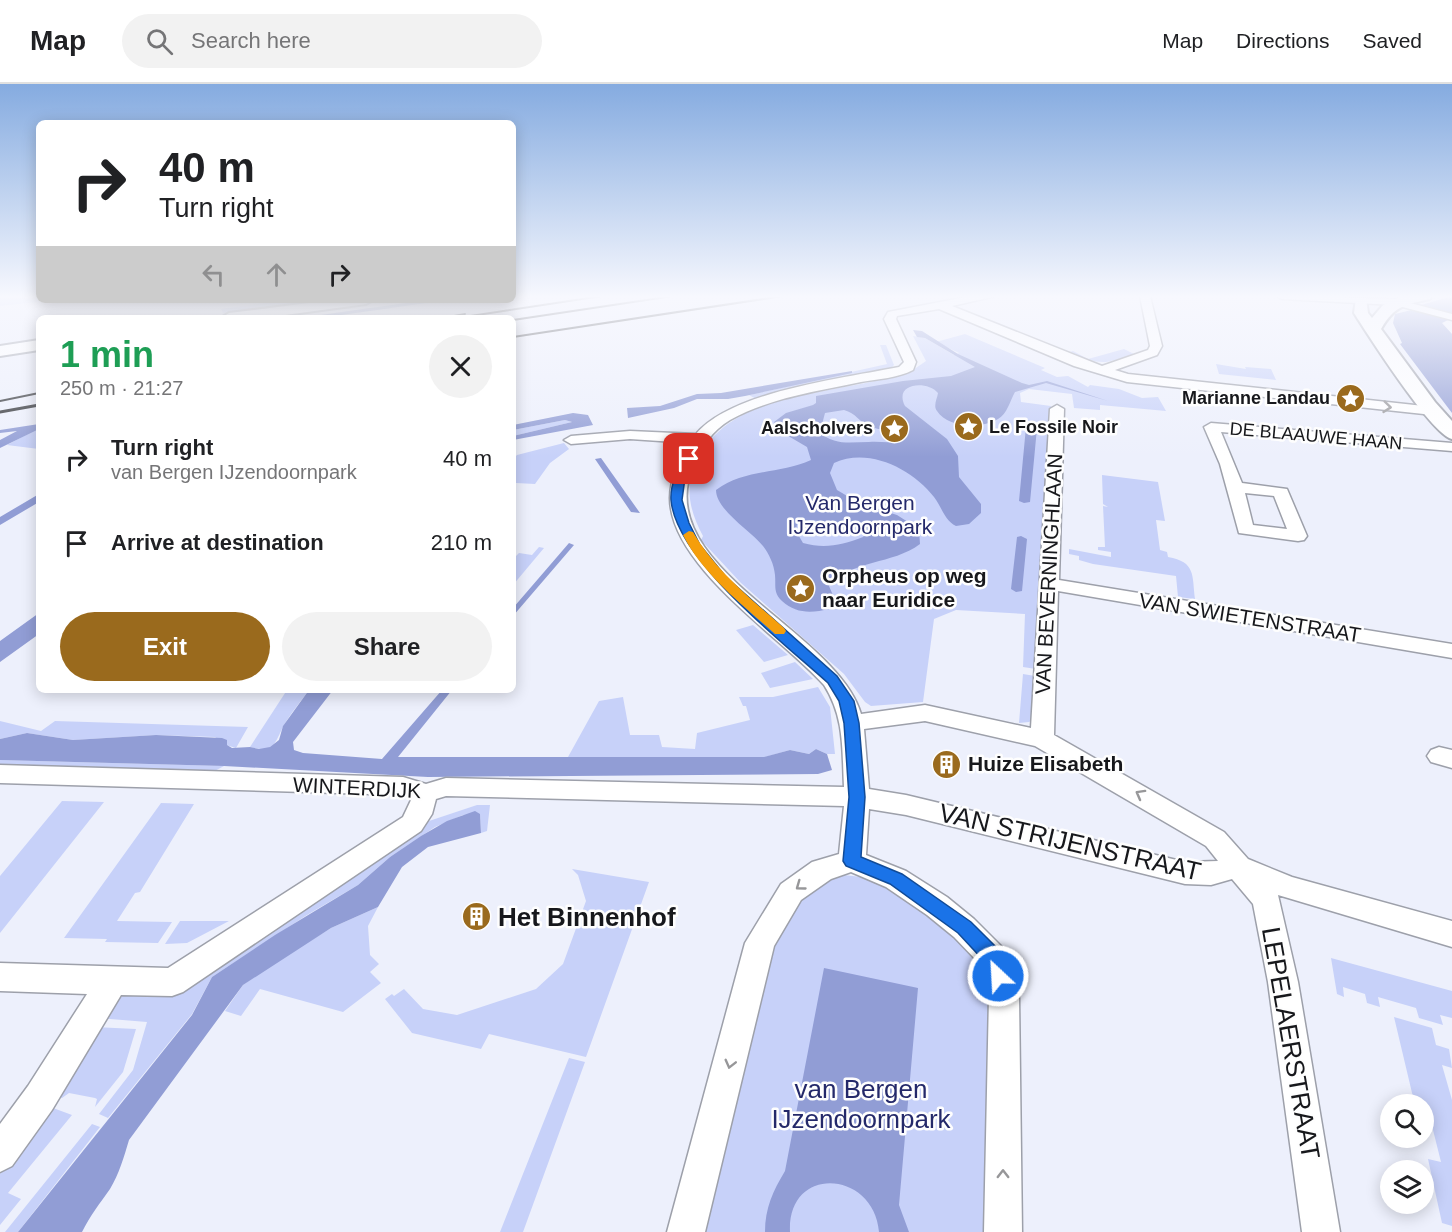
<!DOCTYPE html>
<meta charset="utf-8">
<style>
body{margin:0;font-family:Helvetica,sans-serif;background:#f2f2f2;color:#202124;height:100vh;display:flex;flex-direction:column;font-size:22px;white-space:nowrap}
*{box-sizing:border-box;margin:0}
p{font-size:20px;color:#757577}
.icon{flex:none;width:33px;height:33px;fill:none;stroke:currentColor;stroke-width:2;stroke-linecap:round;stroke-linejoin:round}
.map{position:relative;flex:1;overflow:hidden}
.panel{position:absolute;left:36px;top:231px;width:480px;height:378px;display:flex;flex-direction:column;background:#fff;border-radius:9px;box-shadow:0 3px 15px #0003}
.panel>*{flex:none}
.hud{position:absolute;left:36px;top:36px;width:480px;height:183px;border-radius:9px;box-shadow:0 3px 15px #0003;background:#fff;color:#202124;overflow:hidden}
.controls{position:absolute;left:1380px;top:1010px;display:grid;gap:12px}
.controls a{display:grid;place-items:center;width:54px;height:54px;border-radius:50%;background:#fff;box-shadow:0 3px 15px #0003;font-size:30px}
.pin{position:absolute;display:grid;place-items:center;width:51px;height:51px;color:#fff;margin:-26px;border-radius:12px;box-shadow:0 3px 9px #0006}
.me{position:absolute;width:66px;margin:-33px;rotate:335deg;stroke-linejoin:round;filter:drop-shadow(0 0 4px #0008)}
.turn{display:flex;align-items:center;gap:21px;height:126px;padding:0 24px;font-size:27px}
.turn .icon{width:78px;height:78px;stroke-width:2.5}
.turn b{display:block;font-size:42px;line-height:51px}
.lanes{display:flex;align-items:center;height:57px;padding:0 24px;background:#0003;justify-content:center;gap:30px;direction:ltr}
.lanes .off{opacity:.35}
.round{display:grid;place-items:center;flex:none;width:63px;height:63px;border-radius:32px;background:#f2f2f2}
.summary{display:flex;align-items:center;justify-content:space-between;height:102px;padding:0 24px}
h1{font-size:36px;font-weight:600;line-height:45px;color:#1e9e55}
.action{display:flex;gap:12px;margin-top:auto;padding:12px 24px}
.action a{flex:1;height:69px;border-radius:36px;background:#9a6a1d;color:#fff;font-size:24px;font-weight:600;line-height:69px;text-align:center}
.action a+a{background:#f2f2f2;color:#202124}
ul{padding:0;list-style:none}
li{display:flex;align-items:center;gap:18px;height:84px;padding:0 24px}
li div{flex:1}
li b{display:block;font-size:22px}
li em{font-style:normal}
header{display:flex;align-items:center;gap:36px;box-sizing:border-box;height:84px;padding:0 30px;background:#fff;border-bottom:2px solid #e0e0e0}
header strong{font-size:28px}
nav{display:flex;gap:33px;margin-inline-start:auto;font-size:21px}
.search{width:420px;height:54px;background:#f2f2f2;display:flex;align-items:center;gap:15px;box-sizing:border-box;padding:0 21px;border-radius:33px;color:#757577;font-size:22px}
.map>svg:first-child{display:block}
.green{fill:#c7d1f9}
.water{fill:#919dd5;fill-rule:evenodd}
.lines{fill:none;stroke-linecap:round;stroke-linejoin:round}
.minor-casing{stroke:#9da0aa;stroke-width:3}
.secondary-casing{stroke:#9da0aa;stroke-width:4}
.minor{fill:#fff;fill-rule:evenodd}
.secondary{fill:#fff;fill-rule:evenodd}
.rail-far1{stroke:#2e3034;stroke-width:2}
.rail{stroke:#2e3034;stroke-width:3}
.oneway{stroke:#979799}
.route{fill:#1a73e8;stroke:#114b97;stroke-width:1.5}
.slow{fill:#f59e0b}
.labels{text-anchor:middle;stroke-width:5;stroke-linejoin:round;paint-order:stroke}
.far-poi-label{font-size:18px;font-weight:bold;fill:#17181c;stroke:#fefefe;text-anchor:end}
.far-street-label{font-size:18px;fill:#17181c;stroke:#fefefe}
.park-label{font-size:21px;fill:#24296a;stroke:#fefefe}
.street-label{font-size:21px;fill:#17181c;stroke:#fefefe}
.poi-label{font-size:21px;font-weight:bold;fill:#17181c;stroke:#fefefe;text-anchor:start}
.near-street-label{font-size:26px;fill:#17181c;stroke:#fefefe}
.near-poi-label{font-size:26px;font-weight:bold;fill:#17181c;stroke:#fefefe;text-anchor:start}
.near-park-label{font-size:26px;fill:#24296a;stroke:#fefefe}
</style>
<header>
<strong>Map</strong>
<div class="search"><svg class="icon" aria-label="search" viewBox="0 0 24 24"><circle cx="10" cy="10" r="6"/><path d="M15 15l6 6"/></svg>Search here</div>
<nav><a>Map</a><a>Directions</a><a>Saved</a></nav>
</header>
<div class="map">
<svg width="1452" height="1148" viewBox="0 0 1452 1148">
<rect width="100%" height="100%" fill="#edf0fc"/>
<path class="green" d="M0 212H39V216H55L0 222Z
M287 216H320L223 229 221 225Z
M965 250 1045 284 1041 286 1057 293 1068 292 1088 303 1090 301 1119 305 1142 314 1158 313 1166 327 1100 321V326L1074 324 1072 310 1029 305 1020 309 1021 318 1051 322 1036 585 1023 583 1025 530 956 526 934 535 923 618 871 622 865 618 844 590 741 499 701 456 703 452C690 428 684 404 696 378 732 301 846 313 913 286L926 277 913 252 925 254 954 271 959 269 936 258Z
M880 261H886L894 281 891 284 794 304 756 315 749 311 887 280Z
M1124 265 1134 270C1102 281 1101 281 1069 268L1073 267 1088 275Z
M1216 280 1246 285 1245 283 1271 285 1276 296 1219 290Z
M565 336 572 338 513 352V346Z
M39 345V365L7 361 35 346Z
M564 359 569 365 550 379 535 400 516 399 513 402V375L517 371Z
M1102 391 1158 398 1165 437 1156 436 1160 466 1167 468 1168 473C1196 478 1192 491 1195 515L1178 513 1176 492 1093 480 1079 476V472L1069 470V465L1111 473V468L1098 466V463H1105L1103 422 1108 423 1103 420Z
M539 463 544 464 513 501V475L519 469 532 471Z
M753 541 788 571 764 578 736 546Z
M795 578 813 595 770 604 761 589Z
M1023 590 1035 592V634L1029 638 1019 639Z
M818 603 830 623 835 670H827L816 665 809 670 790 666 765 673H568L599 617 623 613 630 651H659L662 663 695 665 697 649 750 636 746 622H743L739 613H773Z
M287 606H309C301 617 291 629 284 641 275 658 275 670 250 663Z
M0 637 41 647 55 637 248 643 236 664 226 661 215 653 156 651 73 656 27 649 0 655Z
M0 676 224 682 211 689 0 683Z
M62 717 104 718 0 849V792Z
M161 719 194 720 140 808 135 809 117 837 172 838 158 859 105 858 107 855 64 854Z
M477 721H490L487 747 481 749 480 730 463 731 435 743 390 773 358 801 307 831 212 893 192 930 108 1034 99 1030 133 986 147 938 98 934 111 920 121 913 134 908 187 896 429 737Z
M572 785 649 798 586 973 489 950 481 965 412 949 385 915 392 910 394 912 404 905 423 925 457 931 536 905 563 880 586 817 578 791Z
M844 791 870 794 882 799 965 852 992 903 986 1148H695L766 864 789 820 831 793Z
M378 823 368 842 370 871 379 880 370 888 381 899 343 928 260 905 241 932 225 927 243 901 277 877 331 844Z
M180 837H229L187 859 165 860Z
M1331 874 1452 907V934L1440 931 1443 941 1419 934 1416 924 1378 913 1380 923 1367 919 1365 910 1343 903 1344 913 1337 910Z
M1394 933 1432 944 1436 961 1449 965 1452 984 1442 981 1452 1016V1142L1442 1139 1428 1075 1441 1078 1426 1018 1413 1013Z
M94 943 136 945 123 988 95 1023 97 1015 95 1014 69 1009 62 1014 51 1011Z
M569 974 585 978 523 1148H500Z
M45 1021 72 1031 8 1109 21 1115 0 1141V1090Z
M92 1040 100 1043 18 1148H5Z"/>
<path class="water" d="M1452 212V234L1442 239 1452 250V329L1400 260 1402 259 1393 239 1395 230 1424 223 1421 221Z
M427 216H448L320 234H299Z
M913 246 922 247 958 270 1022 299 1029 301 1047 297 1108 317 1046 299 1015 308C1010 317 1007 330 998 335 982 345 948 344 937 327 933 322 937 315 938 309 927 296 893 299 905 322L947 355 958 372 959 393 981 420V429L969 440 956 442C944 436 942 423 934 413 912 385 869 363 834 379L830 389 837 406 859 419 897 431 919 445 920 460C892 481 853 475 829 502L835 516 829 525C812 529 796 530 782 517 773 509 776 502 775 491 774 480 769 470 763 462 751 447 716 426 716 406 744 385 780 390 811 376L807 363 778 346 774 338 786 329 813 321 816 319V312L903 297 951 292 975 283 925 254 917 253ZM844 326C856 329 859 338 869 342 880 347 892 345 902 352V356C891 360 881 357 869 358 851 358 834 362 820 348L825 329ZM810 436 853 441 867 448 863 453C842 461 825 465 803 459L796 447 797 440Z
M852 287V289L745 312 728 315H697L674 324 628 334 627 324 660 322 697 310 721 309Z
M573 329 588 331 593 341 513 356V352L572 338 565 336 513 346V341Z
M39 340V345L0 364V356L17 347 0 349V346Z
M1031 342 1037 344 1030 418 1024 419 1019 417 1026 343Z
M601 374 640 429 631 428 595 375Z
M39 410V418L0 441V433Z
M1021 452 1027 455 1022 507 1016 508 1011 505 1017 453Z
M569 459 574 461 513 532V524Z
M39 529V550L0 578V557Z
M309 606H333L293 658 294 666 303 669 382 675 442 606H452L398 673H764L790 666 809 670 816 665 827 670 832 686 818 690 428 693 224 682 0 676V655L27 649 73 656 156 651 222 654 227 656V661L232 664 250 663 259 665 270 663 279 656 283 642Z
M475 727 480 730 481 749 428 763 402 783 378 823 331 844 243 901 129 1056C124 1073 119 1090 110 1105 100 1119 90 1132 82 1148H18L192 931 212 893 275 851 358 801 390 773 421 752 447 737Z
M824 884 918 904 899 1121 909 1148H879C874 1086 787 1080 790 1148H765C765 1124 773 1107 785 1087Z"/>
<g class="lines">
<defs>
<path id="minor" d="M971 212H996L952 222 1102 282 1148 266 1150 262 1140 212H1150L1162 262 1157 271 1115 286 1128 290 1433 323 1440 327 1433 331 1127 298 1074 282 939 225 897 232 896 235 916 278 913 286C898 294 878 295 861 298 818 307 769 314 730 336 712 347 702 362 694 381 647 482 837 546 861 630L925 621 1031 644 1050 325 1057 321 1064 325 1059 496 1452 560V574L1058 507 1054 651 1224 748 1248 775 1292 793 1452 837V863L1278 811 1298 898 1340 1148H1302L1268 898 1253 820 1232 795 1211 801 1185 800 906 731 869 725 866 771 906 787 947 813 974 835 1002 863 1007 872 1019 912 1022 1148H984L989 912 979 879 954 853 927 831 886 803 851 788 831 795 801 816 774 862 705 1148H667L745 859 781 800 812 778 839 770 844 722 446 712 436 715 432 730 421 747 183 908 172 912 121 911 52 1026 12 1082 0 1088V1040L28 1002 87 910 0 907V879L168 884 403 733 412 714 403 711 0 699V681L403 693 426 700 446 694 844 703C842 666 845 634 824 601 781 553 670 482 670 414 670 394 680 376 690 359L630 355 571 360 564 356 571 352 630 347 696 350C732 307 845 294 899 283L904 278 884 235 888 228ZM925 637 1035 662 1206 762 1218 777 1185 778 906 711 869 705 864 645Z
M1277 212 1395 215 1452 230V236L1395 221 1282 215Z
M1211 339 1452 359V367L1221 348 1242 399 1287 405 1307 452 1304 456 1298 457 1239 449 1220 380 1204 343ZM1245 409 1274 412 1287 445 1253 441Z
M1439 663 1452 666V684L1431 678 1427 672 1431 666Z"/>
<path id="secondary" d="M1403 212H1432L1430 215C1405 221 1395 221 1381 245L1435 318 1452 337V355C1431 350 1369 252 1354 229L1356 214H1366L1368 229 1372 234 1383 221Z
M333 216H373L366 220 263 234H221L229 229Z
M39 256V266L0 272V262Z"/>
</defs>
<use href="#minor" class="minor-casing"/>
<use href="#secondary" class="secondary-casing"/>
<use href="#minor" class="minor"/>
<use href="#secondary" class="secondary"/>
<path class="rail-far1" d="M443 234 465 230
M457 234 602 212
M513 236 673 212
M513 253 783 212
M0 317 39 309"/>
<path class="rail" d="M0 328 39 321"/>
</g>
<defs><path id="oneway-chevron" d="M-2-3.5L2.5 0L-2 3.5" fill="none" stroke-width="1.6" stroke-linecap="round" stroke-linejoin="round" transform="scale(1.5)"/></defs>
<g class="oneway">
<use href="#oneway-chevron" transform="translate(1387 323) rotate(6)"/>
<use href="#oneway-chevron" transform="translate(1140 710) rotate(-151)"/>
<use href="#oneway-chevron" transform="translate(800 802) rotate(144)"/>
<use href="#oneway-chevron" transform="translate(730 980) rotate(104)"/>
<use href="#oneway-chevron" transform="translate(1003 1090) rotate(-90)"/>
</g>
<linearGradient id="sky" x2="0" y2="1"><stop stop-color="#85abe0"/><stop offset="0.57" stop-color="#f7f8fe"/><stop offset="1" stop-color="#f7f8fe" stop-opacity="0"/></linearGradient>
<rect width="1452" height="373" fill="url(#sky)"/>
<path class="route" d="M686 372 694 375 685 394 682 416 689 439 700 461 726 493 837 592 854 617 859 639 865 713 861 773 902 790 971 838 999 866 1008 892 1005 899 998 901 991 899 984 877 958 849 890 800 846 782 843 777 849 713 844 639 839 617 828 599C784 559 676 476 671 416 670 400 678 385 686 372Z"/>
<path class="slow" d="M689 447 693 448C716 487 750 514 784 544L786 547 784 550H775C742 520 703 491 683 451Z"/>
<defs>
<symbol id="sight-disc" viewBox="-11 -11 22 22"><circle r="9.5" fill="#9a6a1d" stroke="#fefefe"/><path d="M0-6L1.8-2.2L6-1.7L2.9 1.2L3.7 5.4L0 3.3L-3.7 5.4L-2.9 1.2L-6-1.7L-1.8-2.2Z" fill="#fff"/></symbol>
<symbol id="building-disc" viewBox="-11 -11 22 22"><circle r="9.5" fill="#9a6a1d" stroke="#fefefe"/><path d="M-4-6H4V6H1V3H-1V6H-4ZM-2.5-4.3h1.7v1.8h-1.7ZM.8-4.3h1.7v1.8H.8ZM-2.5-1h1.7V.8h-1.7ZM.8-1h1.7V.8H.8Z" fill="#fff"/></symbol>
</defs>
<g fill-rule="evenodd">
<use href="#sight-disc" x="1334" y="298" width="33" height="33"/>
<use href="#sight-disc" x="952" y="326" width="33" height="33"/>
<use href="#sight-disc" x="878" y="328" width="33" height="33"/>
<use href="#sight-disc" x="784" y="488" width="33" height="33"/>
<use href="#building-disc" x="930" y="664" width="33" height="33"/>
<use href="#building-disc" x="460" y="816" width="33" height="33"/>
</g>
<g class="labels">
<g class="far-poi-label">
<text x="1330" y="320">Marianne Landau</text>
<text x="989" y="349" text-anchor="start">Le Fossile Noir</text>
<text x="873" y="350">Aalscholvers</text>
</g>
<g class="far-street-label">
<text transform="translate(1316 352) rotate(5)" y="6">DE BLAAUWE HAAN</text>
</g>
<g class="park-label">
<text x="860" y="426">Van Bergen<tspan x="860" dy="24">IJzendoornpark</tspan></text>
</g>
<g class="street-label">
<text transform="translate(1049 490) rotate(-87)" y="7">VAN BEVERNINGHLAAN</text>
<text transform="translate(1250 534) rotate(9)" y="7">VAN SWIETENSTRAAT</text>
<text transform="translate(357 704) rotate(3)" y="7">WINTERDIJK</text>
</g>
<g class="poi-label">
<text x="822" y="499">Orpheus op weg<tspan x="822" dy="24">naar Euridice</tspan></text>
<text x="968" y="687">Huize Elisabeth</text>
</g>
<g class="near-street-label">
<text transform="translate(1070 758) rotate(13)" y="9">VAN STRIJENSTRAAT</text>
<text transform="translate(1291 959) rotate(80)" y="9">LEPELAERSTRAAT</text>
</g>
<g class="near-poi-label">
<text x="498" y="842">Het Binnenhof</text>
</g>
<g class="near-park-label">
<text x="861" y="1014">van Bergen<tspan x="861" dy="30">IJzendoornpark</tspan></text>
</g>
</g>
</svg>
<div class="controls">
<a><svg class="icon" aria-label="search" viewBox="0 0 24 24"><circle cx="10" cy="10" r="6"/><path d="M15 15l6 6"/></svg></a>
<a><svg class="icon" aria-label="layers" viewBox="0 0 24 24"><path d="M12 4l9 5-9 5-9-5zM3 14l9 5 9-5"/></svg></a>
</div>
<div class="pin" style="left:689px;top:375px;background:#d93025"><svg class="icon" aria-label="arrive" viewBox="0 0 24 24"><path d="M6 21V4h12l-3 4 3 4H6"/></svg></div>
<svg class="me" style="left:998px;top:892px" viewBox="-20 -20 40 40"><circle r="17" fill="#1a73e8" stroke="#fff" stroke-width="3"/><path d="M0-11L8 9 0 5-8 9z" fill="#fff"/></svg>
<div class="hud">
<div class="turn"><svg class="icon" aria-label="right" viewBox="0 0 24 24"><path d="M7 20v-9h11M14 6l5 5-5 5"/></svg><div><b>40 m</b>Turn right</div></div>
<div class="lanes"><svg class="icon off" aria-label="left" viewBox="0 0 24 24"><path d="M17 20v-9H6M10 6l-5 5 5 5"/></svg><svg class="icon off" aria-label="ahead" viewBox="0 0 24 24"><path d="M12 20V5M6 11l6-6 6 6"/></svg><svg class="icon" aria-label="right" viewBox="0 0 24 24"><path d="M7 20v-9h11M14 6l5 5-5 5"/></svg></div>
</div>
<section class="panel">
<div class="summary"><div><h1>1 min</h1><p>250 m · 21:27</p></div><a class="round"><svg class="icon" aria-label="close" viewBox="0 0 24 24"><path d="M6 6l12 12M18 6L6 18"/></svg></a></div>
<ul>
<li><svg class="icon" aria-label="right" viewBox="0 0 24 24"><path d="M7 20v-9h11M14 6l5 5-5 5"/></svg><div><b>Turn right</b><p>van Bergen IJzendoornpark</p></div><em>40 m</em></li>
<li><svg class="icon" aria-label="arrive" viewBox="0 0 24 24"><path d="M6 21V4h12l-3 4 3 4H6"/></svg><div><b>Arrive at destination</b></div><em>210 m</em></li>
</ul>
<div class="action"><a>Exit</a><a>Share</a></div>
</section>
</div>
